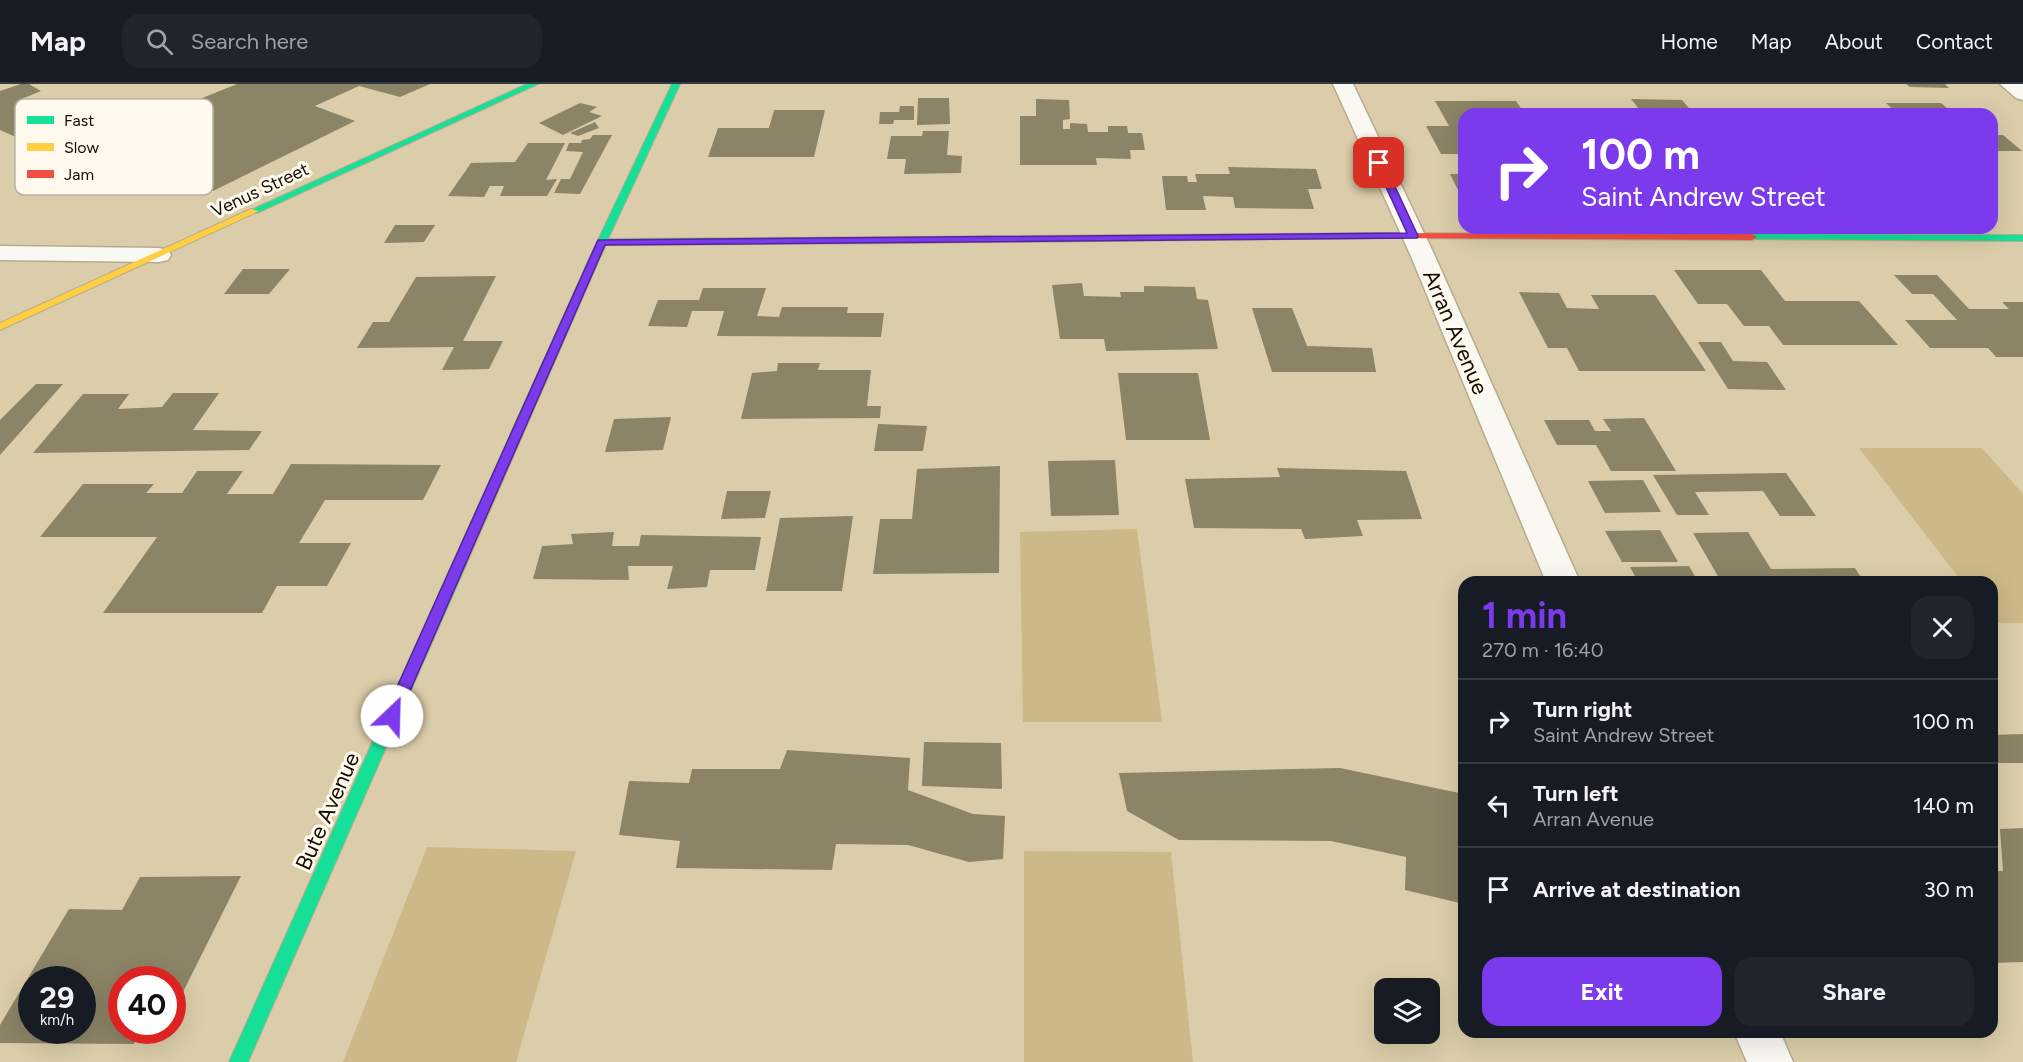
<!DOCTYPE html>
<meta charset="utf-8">
<style>
body{margin:0;font-family:Figtree,sans-serif;background:#20242c;color:#f1f3f6;height:100vh;display:flex;flex-direction:column;font-size:22px;white-space:nowrap}
*{box-sizing:border-box;margin:0}
p{font-size:20px;color:#9ea1a6}
.icon{flex:none;width:33px;height:33px;fill:none;stroke:currentColor;stroke-width:2;stroke-linecap:round;stroke-linejoin:round}
.map{position:relative;flex:1;overflow:hidden}
.panel{position:absolute;left:1458px;top:492px;width:540px;height:462px;display:flex;flex-direction:column;background:#171b24;border-radius:18px;box-shadow:0 6px 24px #0002}
.panel>*{flex:none}
.hud{position:absolute;left:1458px;top:24px;width:540px;height:126px;border-radius:18px;box-shadow:0 6px 24px #0002;background:#7c3aed;color:#fff;overflow:hidden}
.fabs{position:absolute;left:1374px;top:894px;display:grid;gap:12px}
.fabs a{display:grid;place-items:center;width:66px;height:66px;border-radius:12px;background:#171b24;box-shadow:0 6px 24px #0002;font-size:30px}
.speed{position:absolute;left:18px;top:882px;display:flex;gap:12px;font-size:30px;font-weight:700;text-align:center}
.speed>*{display:grid;place-content:center;width:78px;height:78px;border-radius:50%;background:#171b24;box-shadow:0 6px 24px #0002;line-height:1}
.speed small{font-size:15px;font-weight:400}
.speed .limit{border:9px solid #d22;background:#fff;color:#111}
.pin{position:absolute;display:grid;place-items:center;width:51px;height:51px;color:#fff;margin:-26px;border-radius:12px;box-shadow:0 3px 9px #0006}
.me{position:absolute;width:66px;margin:-33px;rotate:24deg;stroke-linejoin:round;filter:drop-shadow(0 0 4px #0008)}
.turn{display:flex;align-items:center;gap:21px;height:126px;padding:0 24px;font-size:27px}
.turn .icon{width:78px;height:78px;stroke-width:2.5}
.turn b{display:block;font-size:42px;line-height:51px}
.round{display:grid;place-items:center;flex:none;width:63px;height:63px;border-radius:18px;background:#20242c}
.summary{display:flex;align-items:center;justify-content:space-between;height:102px;padding:0 24px}
h1{font-size:36px;font-weight:700;line-height:45px;color:#7c3aed}
.button{display:flex;gap:12px;margin-top:auto;padding:12px 24px}
.button a{flex:1;height:69px;border-radius:18px;background:#7c3aed;color:#fff;font-size:24px;font-weight:700;line-height:69px;text-align:center}
.button a+a{background:#20242c;color:#f1f3f6}
ul{padding:0;list-style:none}
li{display:flex;align-items:center;gap:18px;height:84px;padding:0 24px;border-top:2px solid #363941}
li div{flex:1}
li b{display:block;font-size:22px}
li em{font-style:normal}
header{display:flex;align-items:center;gap:36px;box-sizing:border-box;height:84px;padding:0 30px;background:#171b24;border-bottom:2px solid #363941}
header strong{font-size:28px}
nav{display:flex;gap:33px;margin-inline-start:auto;font-size:21px}
.search{width:420px;height:54px;background:#20242c;display:flex;align-items:center;gap:15px;box-sizing:border-box;padding:0 21px;border-radius:18px;color:#9ea1a6;font-size:22px}
.map>svg:first-child{display:block}
.green{fill:#ccb989}
.building{fill:#8b8466;fill-rule:evenodd}
.lines{fill:none;stroke-linecap:round;stroke-linejoin:round}
.street-casing{stroke:#b7ab8f;stroke-width:3}
.fast-casing{stroke:#b7ab8f;stroke-width:2}
.slow-casing{stroke:#b7ab8f;stroke-width:2}
.jam-casing{stroke:#b7ab8f;stroke-width:2}
.street{fill:#faf8f2;fill-rule:evenodd}
.fast{fill:#16e098;fill-rule:evenodd}
.slow{fill:#ffcf43;fill-rule:evenodd}
.jam{fill:#f24e42;fill-rule:evenodd}
.route{fill:#7c3aed;stroke:#51269a;stroke-width:1.5}
.labels{text-anchor:middle;stroke-width:6;stroke-linejoin:round;paint-order:stroke}
.far-street-label{font-size:18px;fill:#140b00;stroke:#fffaed}
.street-label{font-size:22px;fill:#140b00;stroke:#fffaed}
.key{fill:#fffaed;stroke:#b8b2a6;stroke-width:1.5}
.key-label{font-size:16px;fill:#140b00}
</style>
<header>
<strong>Map</strong>
<div class="search"><svg class="icon" aria-label="search" viewBox="0 0 24 24"><circle cx="10" cy="10" r="6"/><path d="M15 15l6 6"/></svg>Search here</div>
<nav><a>Home</a><a>Map</a><a>About</a><a>Contact</a></nav>
</header>
<div class="map">
<svg width="2023" height="978" viewBox="0 0 2023 978">
<rect width="100%" height="100%" fill="#dbcda9"/>
<path class="green" d="M1859 364H1982L2023 410V539H1994L1992 537V498H1962Z
M1137 445 1162 638H1023L1020 448Z
M427 763 576 767 516 978H343Z
M1024 767 1171 768 1193 978H1024Z"/>
<path class="building" d="M21 0H29L41 7 19 16 81 43 130 36 110 50 117 68 60 73 0 46V7Z
M237 0H430L400 13 359 2 315 22 355 37 213 107 124 69 140 63 113 50Z
M1906 0H1945L1949 4 1910 3Z
M918 14H949L950 40 917 41Z
M1036 15 1069 16 1070 35 1063 36V45H1070V39L1087 40 1088 48H1108V42H1127L1128 49H1142L1145 66H1130L1131 75 1096 74 1097 81H1020V32H1036Z
M1631 15 1682 16 1694 30H1643Z
M1435 17H1516L1525 30H1464V70H1441L1426 42H1449Z
M580 19 597 23 589 28 602 32 563 51 539 39Z
M1886 19H1941L1954 30H1898Z
M900 22H914V36H894L893 40H879L880 28H899Z
M774 26H825L814 73H708L718 44H769Z
M595 38 599 44 578 52 570 49Z
M923 47H949L947 71 962 72 961 89 904 90 906 75H887L891 52H922Z
M593 51H612L580 110 554 109 561 95H570L583 68 566 67 569 59H581L582 56 590 55Z
M1992 51H2003L2022 67H1992Z
M528 59H565L546 96 557 95 547 112H500L504 102H490L484 113 448 112 471 79 515 78Z
M1228 83 1316 85 1322 105H1308L1314 125 1235 124 1233 113 1203 112 1206 126H1166L1162 92H1187L1188 98H1197L1195 90H1230Z
M1450 90H1464V112H1461Z
M395 141H435L424 158 384 159Z
M243 185H290L269 210H224Z
M1674 186H1761L1785 217H1859L1898 261H1783L1769 242H1744L1727 220H1698Z
M1894 191H1937L1969 225H2009L2002 218H2023V273H1996L1988 264H1930L1905 236H1957L1933 210H1912Z
M496 192 463 257H503L489 285 442 286 454 263 357 264 373 238H389L416 193Z
M1082 199 1084 212 1121 213 1120 208H1144V202L1195 203 1197 215 1208 216 1218 265 1106 267 1104 255H1060L1052 201Z
M703 204H766L757 232 779 233 782 223H848L847 229H884L881 253 717 252 724 227H692L687 243 648 242 658 216H699Z
M1519 208 1559 209 1567 224 1599 225 1591 211H1655L1706 287H1579L1567 264H1548Z
M1252 224H1292L1307 262 1372 264 1376 288H1272Z
M1698 258H1721L1733 277 1767 278 1786 306 1728 305Z
M778 279H820L818 286H871L867 322H881L880 334 741 335 752 289 777 287Z
M1118 289H1198L1210 356H1126Z
M36 300H63L0 371V336Z
M173 309H219L193 346 262 347 249 366 33 369 83 310H129L118 325 162 323Z
M671 333 663 366 605 368 614 335Z
M1644 334 1676 387H1611L1596 361H1557L1544 336H1589L1595 347H1611L1603 335Z
M878 340 927 342 923 367H874Z
M1115 376 1119 431 1051 432 1048 377Z
M291 380 441 381 423 416H325L299 459H351L327 502H277L262 529H103L157 453H40L83 400H154L146 409H182L197 387H243L227 410H273Z
M1000 382 999 489 873 490 880 435H912L917 385Z
M1277 384 1406 387 1422 435 1357 436 1363 452 1305 455 1301 445 1194 444 1185 395 1280 393Z
M1786 389 1816 432H1780L1763 407 1695 408 1709 431H1677L1653 391Z
M1643 396 1661 428 1605 429 1588 397Z
M727 407H771L765 434 721 435Z
M853 432 842 507H766L780 434Z
M1660 446 1678 478H1622L1605 447Z
M614 448 612 462H639L641 451 761 453 755 486H710L707 503 667 505 673 482H628L629 496 533 495 542 462 573 460 571 450Z
M1748 448 1771 485 1855 484 1864 498H1638L1630 483 1689 482 1696 494H1719L1693 449Z
M2023 650V679H1992V651Z
M1459 651H1464V677H1463Z
M924 658 1001 659 1002 705 922 702Z
M787 666 910 674 908 706 973 730 1005 732 1003 775 969 778 908 761 836 760 832 786 676 784 680 757 619 751 629 697 689 699 692 685H780Z
M1340 684 1464 710V820L1405 806 1406 773 1331 757 1179 756 1127 727 1119 689Z
M2023 744V878L1992 879V787H2003L2000 745Z
M241 792 183 908H172V896H122V946H141L134 960 0 959V941L69 825 122 826 140 793ZM32 896H82V946H32Z"/>
<g class="lines">
<defs>
<path id="street" d="M1333 0H1353L1434 170 1580 498H1546L1410 170Z
M2000 0H2023V16L2016 14Z
M0 162 159 164 168 166 171 171 168 176 159 178 0 176Z
M1734 948H1780L1793 978H1747Z"/>
<path id="fast" d="M527 0H538L257 129 249 127Z
M672 0H680L608 155 912 153 917 156 912 159 606 161 600 173H592L591 171Z
M1752 150 2023 151V157L1749 155V151Z
M462 469 469 474 248 978H229L455 474Z"/>
<path id="slow" d="M251 125 259 127 0 246V239Z
M1377 149 1382 152 1380 154 912 159 907 156 912 153Z
M596 168 601 171 469 474 467 477H457L455 474 591 171Z"/>
<path id="jam" d="M1377 149 1752 150 1757 153 1752 156 1374 154 1372 152Z"/>
</defs>
<use href="#street" class="street-casing"/>
<use href="#fast" class="fast-casing"/>
<use href="#slow" class="slow-casing"/>
<use href="#jam" class="jam-casing"/>
<use href="#street" class="street"/>
<use href="#fast" class="fast"/>
<use href="#slow" class="slow"/>
<use href="#jam" class="jam"/>
</g>
<path class="route" d="M1379 76 1384 79 1418 152 1417 154 605 161 399 632 397 637 392 639 386 637 384 632 598 156 1407 149 1375 79Z"/>
<g class="labels">
<g class="far-street-label">
<text transform="translate(260 106) rotate(-25)" y="6">Venus Street</text>
</g>
<g class="street-label">
<text transform="translate(1456 248) rotate(67)" y="8">Arran Avenue</text>
<text transform="translate(327 727) rotate(-66)" y="8">Bute Avenue</text>
</g>
</g>
<rect x="15" y="15" width="198" height="96" rx="9" class="key"/>
<rect x="27" y="32" width="27" height="8" fill="#16e098"/>
<rect x="27" y="59" width="27" height="8" fill="#ffcf43"/>
<rect x="27" y="86" width="27" height="8" fill="#f24e42"/>
<g class="key-label">
<text x="64" y="42">Fast</text>
<text x="64" y="69">Slow</text>
<text x="64" y="96">Jam</text>
</g>
</svg>
<div class="fabs">
<a><svg class="icon" aria-label="layers" viewBox="0 0 24 24"><path d="M12 4l9 5-9 5-9-5zM3 14l9 5 9-5"/></svg></a>
</div>
<div class="speed"><div>29<small>km/h</small></div><div class="limit">40</div></div>
<div class="pin" style="left:1379px;top:79px;background:#d93025"><svg class="icon" aria-label="arrive" viewBox="0 0 24 24"><path d="M6 21V4h12l-3 4 3 4H6"/></svg></div>
<svg class="me" style="left:392px;top:632px" viewBox="-20 -20 40 40"><circle r="19" fill="#fff"/><path d="M0-13L10 11 0 6-10 11z" fill="#7c3aed"/></svg>
<div class="hud">
<div class="turn"><svg class="icon" aria-label="right" viewBox="0 0 24 24"><path d="M7 20v-9h11M14 6l5 5-5 5"/></svg><div><b>100 m</b>Saint Andrew Street</div></div>
</div>
<section class="panel">
<div class="summary"><div><h1>1 min</h1><p>270 m · 16:40</p></div><a class="round"><svg class="icon" aria-label="close" viewBox="0 0 24 24"><path d="M6 6l12 12M18 6L6 18"/></svg></a></div>
<ul>
<li><svg class="icon" aria-label="right" viewBox="0 0 24 24"><path d="M7 20v-9h11M14 6l5 5-5 5"/></svg><div><b>Turn right</b><p>Saint Andrew Street</p></div><em>100 m</em></li>
<li><svg class="icon" aria-label="left" viewBox="0 0 24 24"><path d="M17 20v-9H6M10 6l-5 5 5 5"/></svg><div><b>Turn left</b><p>Arran Avenue</p></div><em>140 m</em></li>
<li><svg class="icon" aria-label="arrive" viewBox="0 0 24 24"><path d="M6 21V4h12l-3 4 3 4H6"/></svg><div><b>Arrive at destination</b></div><em>30 m</em></li>
</ul>
<div class="button"><a>Exit</a><a>Share</a></div>
</section>
</div>
